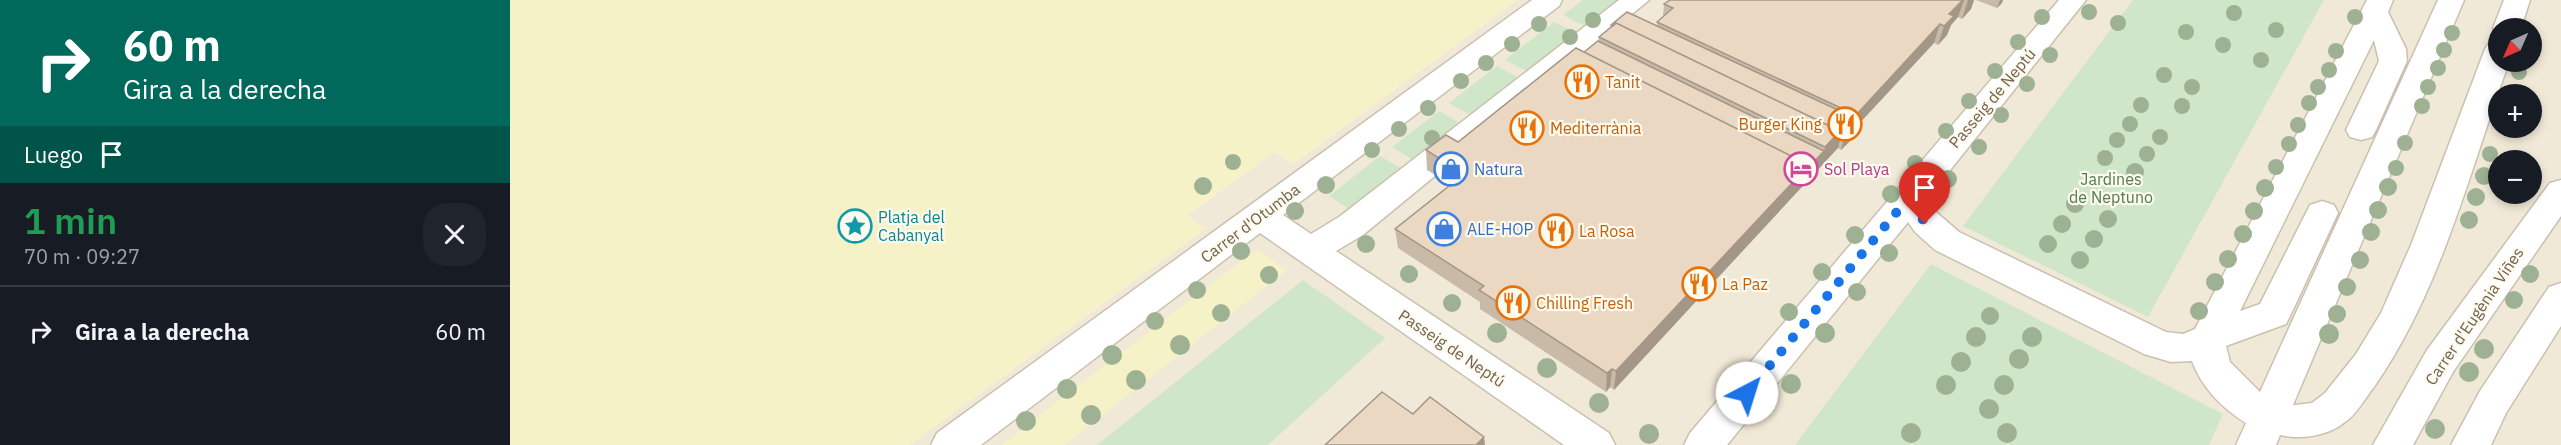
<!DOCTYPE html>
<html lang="es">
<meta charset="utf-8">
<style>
body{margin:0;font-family:"IBM Plex Sans",sans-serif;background:#20242c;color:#f1f3f6;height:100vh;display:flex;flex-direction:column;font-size:22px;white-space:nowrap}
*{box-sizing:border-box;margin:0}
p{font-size:20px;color:#9ea1a6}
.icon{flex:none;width:33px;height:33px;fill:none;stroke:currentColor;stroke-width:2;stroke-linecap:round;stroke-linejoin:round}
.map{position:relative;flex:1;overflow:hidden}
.side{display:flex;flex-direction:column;background:#171b24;width:510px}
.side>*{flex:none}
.banner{background:#00695c;color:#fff;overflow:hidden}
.needle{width:39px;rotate:225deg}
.fabs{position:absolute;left:1978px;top:18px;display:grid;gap:12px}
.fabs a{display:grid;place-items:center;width:54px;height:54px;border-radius:50%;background:#171b24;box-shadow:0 3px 9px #0003;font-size:30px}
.pin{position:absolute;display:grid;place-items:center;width:51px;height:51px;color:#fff;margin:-62px -26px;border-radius:50% 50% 50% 0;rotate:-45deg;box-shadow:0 0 6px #0007}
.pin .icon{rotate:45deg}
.me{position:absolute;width:66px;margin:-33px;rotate:40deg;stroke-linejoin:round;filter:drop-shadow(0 0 4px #0008)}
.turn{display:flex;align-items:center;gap:21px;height:126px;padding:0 24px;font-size:27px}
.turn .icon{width:78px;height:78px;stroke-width:2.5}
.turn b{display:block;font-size:42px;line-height:51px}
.then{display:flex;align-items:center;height:57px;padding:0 24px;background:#0003;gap:12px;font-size:22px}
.round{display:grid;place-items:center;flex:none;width:63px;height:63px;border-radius:24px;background:#20242c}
.summary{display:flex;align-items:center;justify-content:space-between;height:102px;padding:0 24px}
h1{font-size:36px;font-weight:600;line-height:45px;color:#1e9e55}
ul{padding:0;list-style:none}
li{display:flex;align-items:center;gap:18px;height:90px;padding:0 24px;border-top:2px solid #363941}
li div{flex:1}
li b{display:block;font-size:22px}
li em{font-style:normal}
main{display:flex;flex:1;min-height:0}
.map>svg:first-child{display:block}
.residential{fill:#f1e9d8;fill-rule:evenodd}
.green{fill:#d0e6c9}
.sand{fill:#f5f2c8}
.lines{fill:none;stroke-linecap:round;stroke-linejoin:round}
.minor-casing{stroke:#cbc0b0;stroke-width:3}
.minor{fill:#fff;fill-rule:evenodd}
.tree{fill:#9eb293}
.wall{fill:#c9baa7}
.shaded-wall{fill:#a49788}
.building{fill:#ead8c2;stroke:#a49788;stroke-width:1.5}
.route{stroke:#1a73e8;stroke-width:10;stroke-dasharray:0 18}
.labels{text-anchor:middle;stroke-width:4.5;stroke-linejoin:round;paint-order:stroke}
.food-label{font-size:16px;fill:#c56008;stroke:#fdfaef;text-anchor:start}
.street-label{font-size:16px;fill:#71614f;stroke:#fdfaef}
.shop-label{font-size:16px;fill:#366cbe;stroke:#fdfaef;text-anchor:start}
.hotel-label{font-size:16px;fill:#b23c85;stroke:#fdfaef;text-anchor:start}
.park-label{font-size:16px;fill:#537b4c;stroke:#fdfaef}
.culture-label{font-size:16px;fill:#0d838f;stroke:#fdfaef;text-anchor:start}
</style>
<main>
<section class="side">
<div class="banner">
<div class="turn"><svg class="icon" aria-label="right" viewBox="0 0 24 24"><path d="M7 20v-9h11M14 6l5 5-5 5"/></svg><div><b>60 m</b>Gira a la derecha</div></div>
<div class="then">Luego<svg class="icon" aria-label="arrive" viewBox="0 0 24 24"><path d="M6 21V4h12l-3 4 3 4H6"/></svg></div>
</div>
<div class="summary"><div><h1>1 min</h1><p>70 m · 09:27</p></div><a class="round"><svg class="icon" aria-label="close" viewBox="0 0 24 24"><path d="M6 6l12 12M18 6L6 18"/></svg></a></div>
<ul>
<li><svg class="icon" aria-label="right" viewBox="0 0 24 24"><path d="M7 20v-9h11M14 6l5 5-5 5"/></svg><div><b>Gira a la derecha</b></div><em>60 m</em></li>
</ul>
</section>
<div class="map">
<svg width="2051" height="445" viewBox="0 0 2051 445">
<rect width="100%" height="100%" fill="#faf6e9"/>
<path class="residential" d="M1007 0H2051V445H399L695 229 676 216 764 152 783 164ZM1989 28H2022V62H1989ZM1989 94H2022V128H1989ZM1989 160H2022V194H1989Z"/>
<path class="green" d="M1073 0H1115L1079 28 1053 15Z
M1623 0H1814L1638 317 1453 226Z
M1044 22 1071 35 1021 73 995 60Z
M987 66 1013 80 965 118 939 103Z
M929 111 956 126 908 163 882 147Z
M870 156 897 172 845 213 819 196Z
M1421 264 1713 414 1699 445H1285Z
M793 280 875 338 758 445H587Z"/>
<path class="sand" d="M0 0H1007L783 164 764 152 677 215 695 229 399 445H0Z
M747 249 777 270 555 445H491Z"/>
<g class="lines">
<defs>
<path id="minor" d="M1022 0H1052L1049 6 773 215 801 234 829 217 1109 0H1139L853 235 826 251 1099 433 1105 445H1054L750 233 471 445H421L427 433Z
M1549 0H1576L1425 189 1426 212 1449 232 1656 332 1673 334 1685 329 1857 0H1883L1878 12 1896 49 1897 61 1866 130 1862 137 1851 140 1840 137 1836 130 1869 61 1864 40 1730 311 1750 304 1800 205 1812 201 1824 205 1828 213 1781 314 1776 324 1716 346 1720 362 1750 392 1928 0H1954L1783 405H1785L1802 403 1815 393 1846 354 1871 313 1901 245 1975 49 1979 43 1989 40V62H1999C1960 170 1931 291 1864 387 1855 398 1847 414 1835 422 1818 436 1791 440 1770 435L1766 445H1726L1736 423C1712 408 1692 388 1682 361L1661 362 1634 354 1425 250 1405 232 1398 222 1217 445H1174L1180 433Z
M1994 0H2020L2011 28H1989V34L1983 28Z
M2051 180V216L1943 372 1903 445H1863L1917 350 2040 183Z
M2051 283V326L1996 413 1981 445H1941L1970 391 2039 287Z"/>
</defs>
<use href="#minor" class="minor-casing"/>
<use href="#minor" class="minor"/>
</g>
<g class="tree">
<circle cx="1579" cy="12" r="8"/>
<circle cx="1724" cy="13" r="8"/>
<circle cx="1532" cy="17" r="8"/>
<circle cx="1845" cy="17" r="8"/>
<circle cx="1083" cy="20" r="8"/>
<circle cx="1608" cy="23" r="8"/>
<circle cx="1029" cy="24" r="8"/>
<circle cx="1766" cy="30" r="8"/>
<circle cx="1676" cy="32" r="8"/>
<circle cx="1942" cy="33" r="8"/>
<circle cx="1060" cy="37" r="8"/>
<circle cx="1508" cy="42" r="8"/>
<circle cx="1002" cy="44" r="8"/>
<circle cx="1713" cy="45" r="8"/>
<circle cx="1934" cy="50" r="8"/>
<circle cx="1826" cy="51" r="8"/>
<circle cx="1540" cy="55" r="8"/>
<circle cx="1751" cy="60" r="8"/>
<circle cx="976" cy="63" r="8"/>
<circle cx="1928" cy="68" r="8"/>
<circle cx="1819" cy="70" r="8"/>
<circle cx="1485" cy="71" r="8"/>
<circle cx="2009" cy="72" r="8"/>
<circle cx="1654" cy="75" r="8"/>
<circle cx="951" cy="81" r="8"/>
<circle cx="1517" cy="84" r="8"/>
<circle cx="1682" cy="87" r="8"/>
<circle cx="1808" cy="87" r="8"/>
<circle cx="1918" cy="87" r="8"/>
<circle cx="1459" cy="101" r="8"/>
<circle cx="1799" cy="103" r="8"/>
<circle cx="1631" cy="105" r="8"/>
<circle cx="1672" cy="106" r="8"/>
<circle cx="1912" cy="106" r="8"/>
<circle cx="918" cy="108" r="8"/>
<circle cx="1491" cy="115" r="8"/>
<circle cx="1620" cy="124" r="8"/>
<circle cx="1788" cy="125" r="8"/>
<circle cx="889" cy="129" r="8"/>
<circle cx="1436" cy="131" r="8"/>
<circle cx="1650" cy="137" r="8"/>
<circle cx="922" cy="138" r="8"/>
<circle cx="1607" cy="140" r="8"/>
<circle cx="1895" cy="143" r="8"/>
<circle cx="1779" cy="144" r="8"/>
<circle cx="1469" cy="147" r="8"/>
<circle cx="862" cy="150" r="8"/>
<circle cx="1637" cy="154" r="8"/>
<circle cx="1980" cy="154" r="8"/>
<circle cx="1595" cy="158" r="8"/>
<circle cx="723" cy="162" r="8"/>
<circle cx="1405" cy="163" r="8"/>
<circle cx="1766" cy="167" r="8"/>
<circle cx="1886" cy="168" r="8"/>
<circle cx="1625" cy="172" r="9"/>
<circle cx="1974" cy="176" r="9"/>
<circle cx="1438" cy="179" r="9"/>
<circle cx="816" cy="185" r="9"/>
<circle cx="693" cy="186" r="9"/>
<circle cx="1878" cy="187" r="9"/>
<circle cx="1755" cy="188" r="9"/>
<circle cx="1381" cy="194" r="9"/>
<circle cx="1966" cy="197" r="9"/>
<circle cx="1565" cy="204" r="9"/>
<circle cx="1868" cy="210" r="9"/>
<circle cx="785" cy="211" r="9"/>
<circle cx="1744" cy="211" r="9"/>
<circle cx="1598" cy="219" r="9"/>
<circle cx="1959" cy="220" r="9"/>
<circle cx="1552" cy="224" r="9"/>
<circle cx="1861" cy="232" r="9"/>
<circle cx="1733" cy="234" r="9"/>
<circle cx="1345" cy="235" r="9"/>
<circle cx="1584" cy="239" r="9"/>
<circle cx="856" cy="244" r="9"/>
<circle cx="1538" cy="244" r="9"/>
<circle cx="731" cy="251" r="9"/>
<circle cx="1379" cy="253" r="9"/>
<circle cx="1718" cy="259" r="9"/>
<circle cx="1570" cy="260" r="9"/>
<circle cx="1850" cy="260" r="9"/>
<circle cx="1312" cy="272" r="9"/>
<circle cx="899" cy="274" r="9"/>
<circle cx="2020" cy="274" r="9"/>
<circle cx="759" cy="275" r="9"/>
<circle cx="1705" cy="282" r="9"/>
<circle cx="1837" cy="287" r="9"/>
<circle cx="687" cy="290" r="9"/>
<circle cx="1347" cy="292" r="9"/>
<circle cx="2004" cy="300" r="9"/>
<circle cx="942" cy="303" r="9"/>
<circle cx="1689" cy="311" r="9"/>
<circle cx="1279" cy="312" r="9"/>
<circle cx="711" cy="313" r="9"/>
<circle cx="1827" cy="314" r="9"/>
<circle cx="1480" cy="316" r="9"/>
<circle cx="645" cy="321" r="9"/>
<circle cx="987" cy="333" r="10"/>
<circle cx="1315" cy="333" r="10"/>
<circle cx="1819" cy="334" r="10"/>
<circle cx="1466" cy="337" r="10"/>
<circle cx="1522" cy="337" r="10"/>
<circle cx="670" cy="345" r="10"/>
<circle cx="1974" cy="349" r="10"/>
<circle cx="602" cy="355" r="10"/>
<circle cx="1509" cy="359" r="10"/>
<circle cx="1451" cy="362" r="10"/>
<circle cx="1037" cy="368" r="10"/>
<circle cx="1959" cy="372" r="10"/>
<circle cx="626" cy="380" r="10"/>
<circle cx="1281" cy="384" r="10"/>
<circle cx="1436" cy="385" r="10"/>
<circle cx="1494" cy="385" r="10"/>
<circle cx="557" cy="389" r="10"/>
<circle cx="1089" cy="403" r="10"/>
<circle cx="1479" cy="409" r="10"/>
<circle cx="581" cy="415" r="10"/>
<circle cx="516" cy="421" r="10"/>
<circle cx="1925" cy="429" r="10"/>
<circle cx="1401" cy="433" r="10"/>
<circle cx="1497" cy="433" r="10"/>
<circle cx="1139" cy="434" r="10"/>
</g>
<path class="wall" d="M1160 0H1464L1461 9 1452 19 1448 17 1441 25 1437 35 1428 45 1424 43 1345 128 1343 138 1331 150 1328 148 1325 150 1104 390 1100 387 1096 392 970 309V302L888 248 885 229 941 184 917 170 916 150 948 142 1074 52 1088 41 1089 37 1101 27V25L1147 26V22L1153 17 1154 4Z
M1466 0H1493L1492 3 1487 8Z"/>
<path class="shaded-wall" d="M1453 0H1454L1448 17 1441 25 1437 35 1428 45 1434 26 1439 14Z
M1458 0H1464L1461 9 1452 19Z
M1490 0H1493L1492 3 1487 8Z
M1430 24 1424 43 1345 128 1343 138 1331 150 1335 134 1343 120 1345 118 1342 127 1346 115Z
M1330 131 1332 132 1328 148 1104 390 1106 371 1299 165 1314 151 1315 147Z
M1102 369 1100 387 1096 392 1097 373Z
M974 437 975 445H966Z"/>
<path class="building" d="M1160 0H1453L1439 14 1444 16 1434 26 1430 24 1346 115 1147 22 1163 8 1154 4Z
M1117 12 1345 118 1343 120 1347 123 1335 134 1332 132 1329 135 1330 131 1106 23 1103 26 1101 25Z
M1106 23 1330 131 1315 147 1089 37Z
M1088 41 1314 151 1298 168 1299 165 1074 52Z
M1066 48 1299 165 1106 371 1102 369 1097 373 969 290 974 286 885 229 954 174 916 150 936 135 948 142Z
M872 392 903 414 920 397 974 437 966 445H815Z"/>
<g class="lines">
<path class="route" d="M1237 393 1409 185 1406 205 1415 224"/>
</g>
<defs>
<symbol id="restaurant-ring" viewBox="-11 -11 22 22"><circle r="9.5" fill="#fdfaef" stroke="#e8710a" stroke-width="1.5"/><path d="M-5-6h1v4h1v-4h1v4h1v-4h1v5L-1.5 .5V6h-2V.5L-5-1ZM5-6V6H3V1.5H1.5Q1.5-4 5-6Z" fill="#e8710a"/></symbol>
<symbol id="shop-ring" viewBox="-11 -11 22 22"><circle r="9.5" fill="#fdfaef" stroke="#3f7fe0" stroke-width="1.5"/><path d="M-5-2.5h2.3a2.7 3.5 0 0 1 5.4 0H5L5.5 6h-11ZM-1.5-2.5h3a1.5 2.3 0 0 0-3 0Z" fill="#3f7fe0"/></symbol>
<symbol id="hotel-ring" viewBox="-11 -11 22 22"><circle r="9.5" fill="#fdfaef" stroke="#d1479c" stroke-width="1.5"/><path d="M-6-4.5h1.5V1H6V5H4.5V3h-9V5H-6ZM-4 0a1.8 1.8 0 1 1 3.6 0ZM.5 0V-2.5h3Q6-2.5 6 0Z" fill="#d1479c"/></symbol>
<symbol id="sight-ring" viewBox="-11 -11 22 22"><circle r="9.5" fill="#fdfaef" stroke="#0f9aa8" stroke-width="1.5"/><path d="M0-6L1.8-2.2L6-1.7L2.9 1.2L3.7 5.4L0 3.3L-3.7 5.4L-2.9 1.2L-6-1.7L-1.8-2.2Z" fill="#0f9aa8"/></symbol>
</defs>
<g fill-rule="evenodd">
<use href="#restaurant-ring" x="1053" y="63" width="38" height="38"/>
<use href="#restaurant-ring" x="1316" y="105" width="38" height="38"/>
<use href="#restaurant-ring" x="998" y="109" width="38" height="38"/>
<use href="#shop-ring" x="922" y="150" width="38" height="38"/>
<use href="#hotel-ring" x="1272" y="150" width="38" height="38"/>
<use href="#sight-ring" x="326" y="207" width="38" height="38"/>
<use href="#shop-ring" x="915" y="210" width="38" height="38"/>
<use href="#restaurant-ring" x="1027" y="212" width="38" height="38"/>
<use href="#restaurant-ring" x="1170" y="265" width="38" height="38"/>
<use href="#restaurant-ring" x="984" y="284" width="38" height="38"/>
</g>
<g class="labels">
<g class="food-label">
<text x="1095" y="88">Tanit</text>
<text x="1312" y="130" text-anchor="end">Burger King</text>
<text x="1040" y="134">Mediterrània</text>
<text x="1069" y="237">La Rosa</text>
<text x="1212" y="290">La Paz</text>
<text x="1026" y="309">Chilling Fresh</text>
</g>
<g class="street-label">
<text transform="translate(1482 98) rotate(-50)" y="6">Passeig de Neptú</text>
<text transform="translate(740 223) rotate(-37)" y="6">Carrer d'Otumba</text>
<text transform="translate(1964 316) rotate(-56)" y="6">Carrer d'Eugènia Viñes</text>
<text transform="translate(942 348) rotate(34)" y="6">Passeig de Neptú</text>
</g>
<g class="shop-label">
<text x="964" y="175">Natura</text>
<text x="957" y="235">ALE-HOP</text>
</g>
<g class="hotel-label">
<text x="1314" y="175">Sol Playa</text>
</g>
<g class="park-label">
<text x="1601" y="185">Jardines<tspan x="1601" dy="18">de Neptuno</tspan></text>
</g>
<g class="culture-label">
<text x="368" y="223">Platja del<tspan x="368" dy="18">Cabanyal</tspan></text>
</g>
</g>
</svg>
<div class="fabs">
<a><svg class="needle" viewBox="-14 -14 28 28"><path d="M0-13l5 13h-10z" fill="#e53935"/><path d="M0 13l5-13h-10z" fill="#9ea1a6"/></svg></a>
<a>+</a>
<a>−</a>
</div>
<div class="pin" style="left:1415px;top:224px;background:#d93025"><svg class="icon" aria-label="arrive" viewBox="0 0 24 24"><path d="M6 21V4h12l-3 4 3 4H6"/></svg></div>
<svg class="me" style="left:1237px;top:393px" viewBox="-20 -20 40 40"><circle r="19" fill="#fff"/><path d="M0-13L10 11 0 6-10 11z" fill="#1a73e8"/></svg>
</div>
</main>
